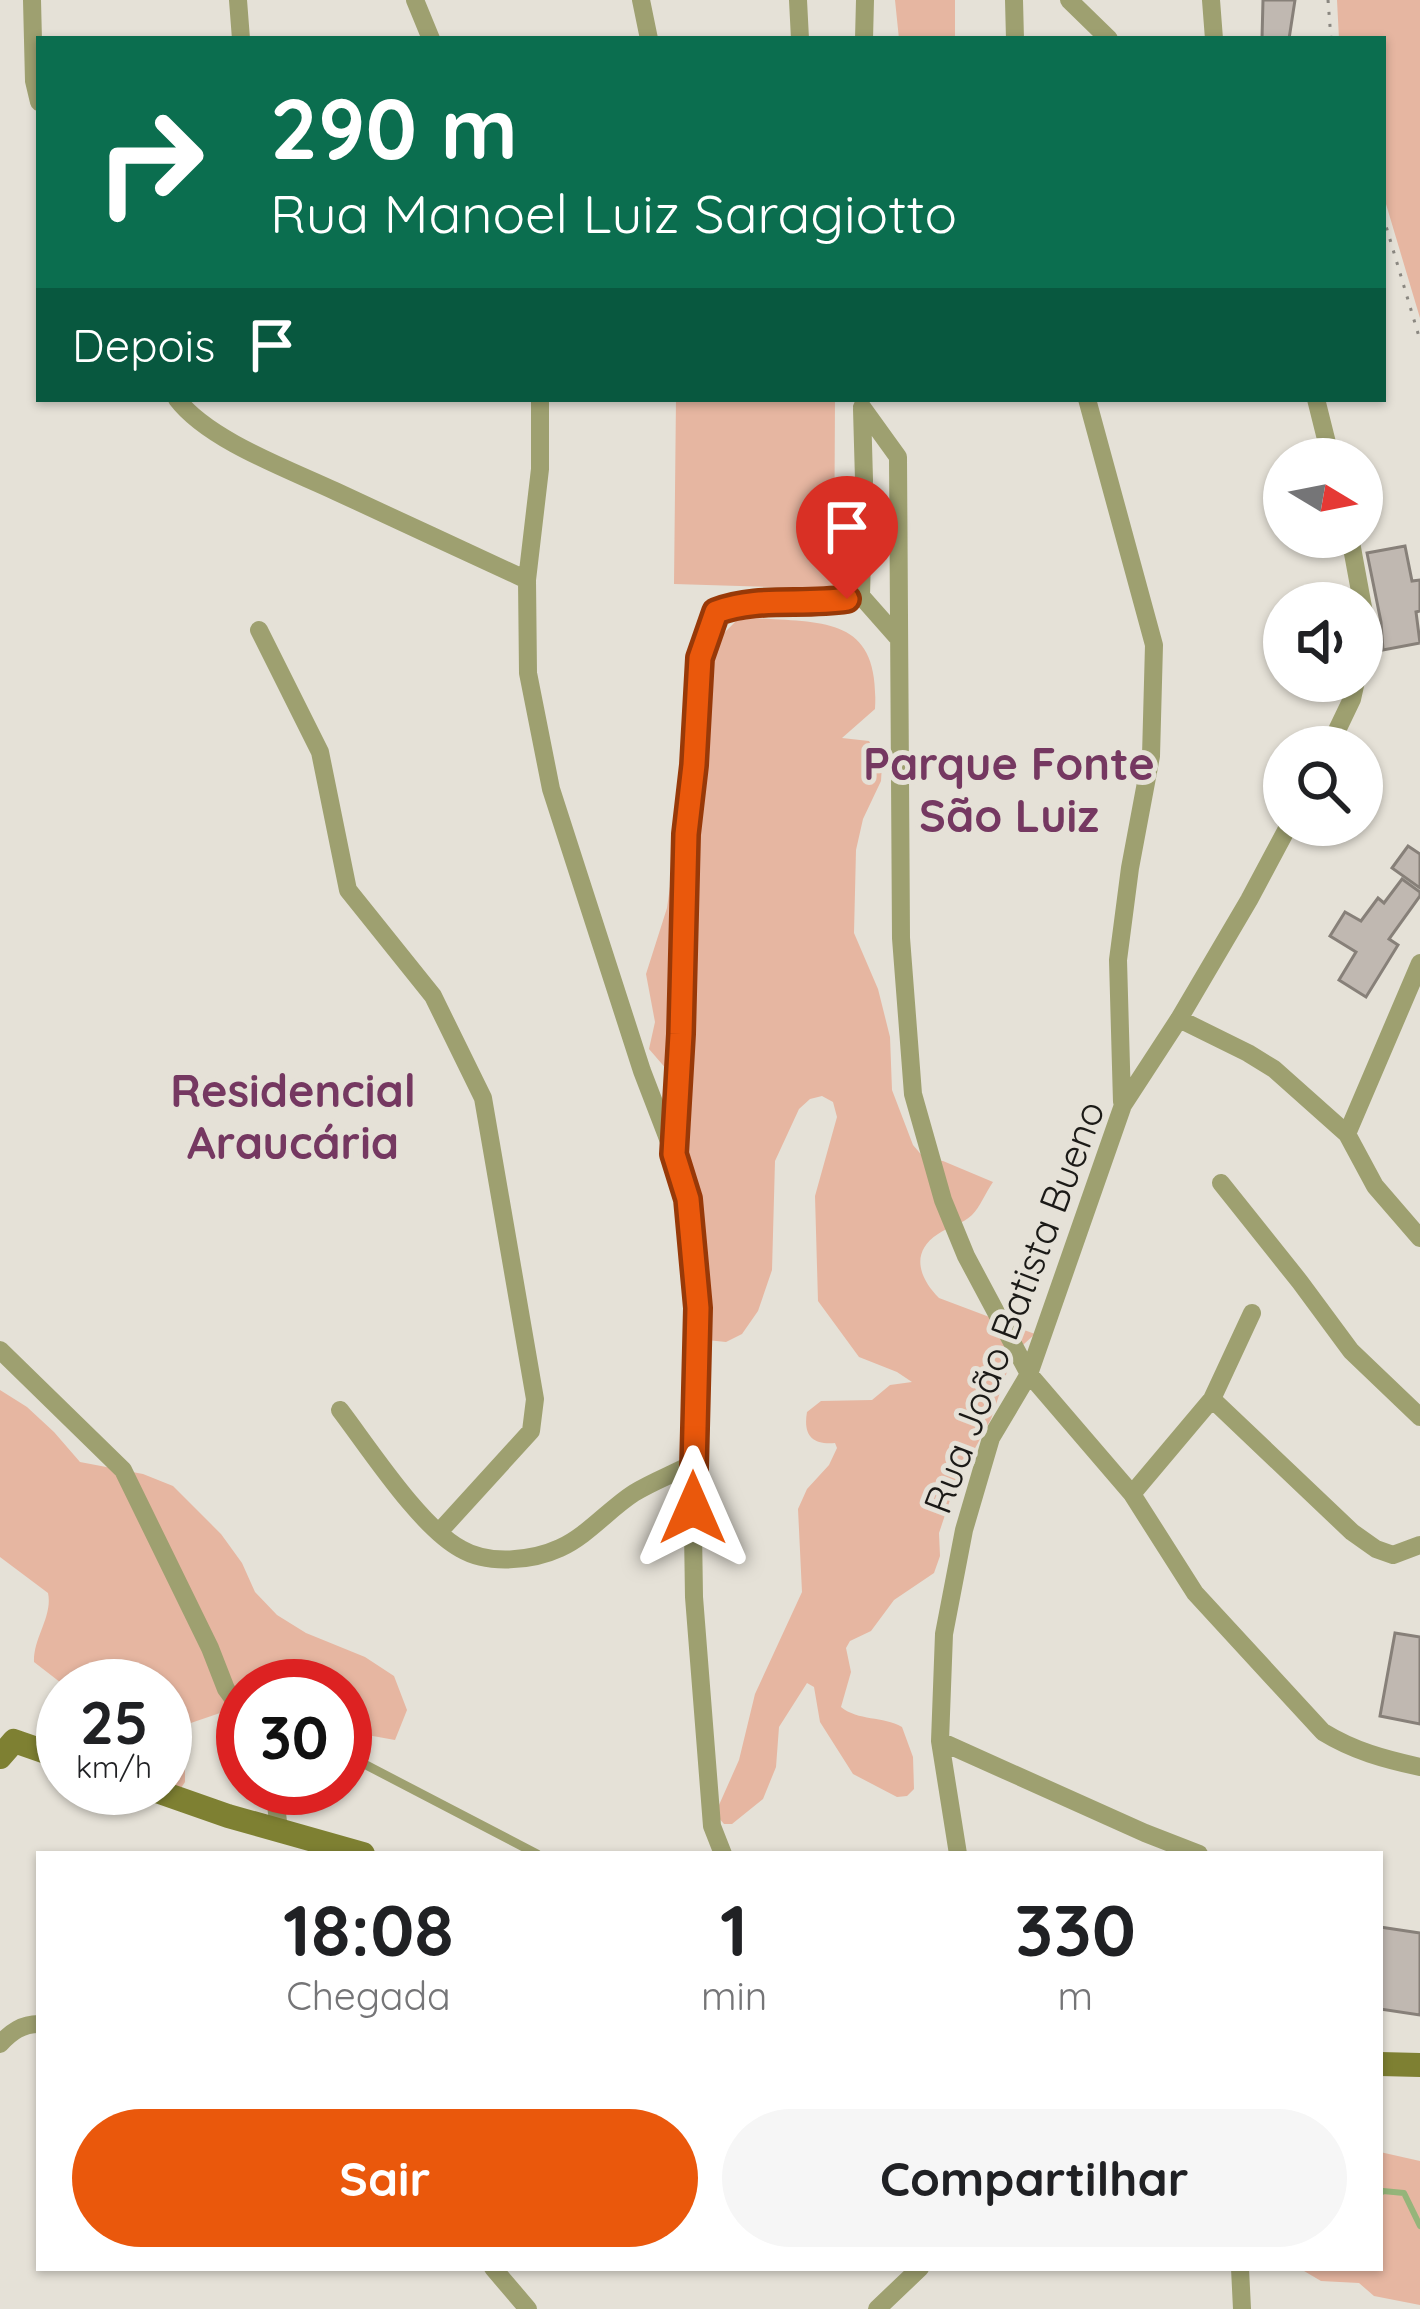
<!DOCTYPE html>
<html lang="pt">
<meta charset="utf-8">
<style>
body{margin:0;font-family:Quicksand,sans-serif;background:#f6f6f6;color:#202124;height:100vh;display:flex;flex-direction:column;font-size:45px;white-space:nowrap}
*{box-sizing:border-box;margin:0}
p{font-size:39px;color:#757577}
.icon{flex:none;width:66px;height:66px;fill:none;stroke:currentColor;stroke-width:2;stroke-linecap:round;stroke-linejoin:round}
.map{position:relative;flex:1;overflow:hidden}
.details{position:absolute;left:36px;top:1851px;width:1347px;height:420px;display:flex;flex-direction:column;background:#fff;border-radius:0px;box-shadow:0 3px 9px #0004}
.details>*{flex:none}
.banner{position:absolute;left:36px;top:36px;width:1350px;height:366px;border-radius:0px;box-shadow:0 3px 9px #0004;background:#0b6e4f;color:#fff;overflow:hidden}
.needle{width:78px;rotate:100deg}
.fabs{position:absolute;left:1263px;top:438px;display:grid;gap:24px}
.fabs a{display:grid;place-items:center;width:120px;height:120px;border-radius:50%;background:#fff;box-shadow:0 3px 9px #0004;font-size:60px}
.speed{position:absolute;left:36px;top:1659px;display:flex;gap:24px;font-size:60px;font-weight:700;text-align:center}
.speed>*{display:grid;place-content:center;width:156px;height:156px;border-radius:50%;background:#fff;box-shadow:0 3px 9px #0004;line-height:1}
.speed small{font-size:30px;font-weight:400}
.speed .limit{border:18px solid #d22;background:#fff;color:#111}
.pin{position:absolute;display:grid;place-items:center;width:102px;height:102px;color:#fff;margin:-123px -51px;border-radius:50% 50% 50% 0;rotate:-45deg;box-shadow:0 0 12px #0007}
.pin .icon{rotate:45deg}
.me{position:absolute;width:132px;margin:-66px;rotate:0deg;stroke-linejoin:round;filter:drop-shadow(0 0 9px #0008)}
.turn{display:flex;align-items:center;gap:42px;height:252px;padding:0 36px;font-size:54px}
.turn .icon{width:156px;height:156px;stroke-width:2.5}
.turn b{display:block;font-size:84px;line-height:102px}
.then{display:flex;align-items:center;height:114px;padding:0 36px;background:#0003;gap:24px;font-size:45px}
.eta{display:flex;justify-content:space-evenly;align-items:center;height:204px;text-align:center}
.eta b{font-size:72px;font-weight:700;line-height:84px}
.cta{display:flex;gap:24px;margin-top:auto;padding:24px 36px}
.cta a{flex:1;height:138px;border-radius:72px;background:#ea580c;color:#fff;font-size:48px;font-weight:700;line-height:138px;text-align:center}
.cta a+a{background:#f6f6f6;color:#202124}
.map>svg:first-child{display:block}
.green{fill:#e6b6a1}
.lines{fill:none;stroke-linecap:round;stroke-linejoin:round}
.stream{stroke:#95b57a;stroke-width:6}
.building{fill:#c0b8b1;stroke:#878079;stroke-width:3}
.path{stroke:#8a8780;stroke-width:3;stroke-dasharray:3 9;stroke-linecap:butt}
.service{stroke:#9ea070;stroke-width:9}
.minor{stroke:#9ea070;stroke-width:18}
.secondary{stroke:#7e8032;stroke-width:24}
.route-casing{stroke:#983908;stroke-width:30}
.route{stroke:#ea580c;stroke-width:21}
.labels{text-anchor:middle;stroke-width:10;stroke-linejoin:round;paint-order:stroke}
.street-label{font-size:39px;fill:#1b1a17;stroke:#e5e1d7}
.quarter-label{font-size:45px;font-weight:bold;fill:#753861;stroke:#e5e1d7}
</style>
<div class="map">
<svg width="1420" height="2309" viewBox="0 0 1420 2309">
<rect width="100%" height="100%" fill="#e5e1d7"/>
<path class="green" d="M895 0H955V39H899Z
M1337 0H1420V318L1383 194V39H1339Z
M676 399H835L834 589 674 584Z
M753 618C825 623 880 616 875 709L842 738 869 741 882 764 881 781 863 819 856 850 854 933 878 989 890 1037 892 1090 913 1145 925 1159 943 1161 993 1182C986 1192 980 1207 972 1215 963 1224 948 1227 938 1234 910 1252 919 1278 939 1298L1035 1334 1013 1354 991 1419 955 1485 939 1533 940 1556 934 1573 894 1600 871 1631 850 1641 846 1648 851 1672 841 1707C858 1721 883 1716 902 1727L913 1757 914 1789 907 1796 897 1797 853 1774 820 1722 814 1687 807 1683 779 1727 776 1767 763 1799 732 1824H724L718 1817 719 1805 739 1760 755 1694 802 1592 798 1509 807 1489 829 1465 837 1448 835 1443C812 1445 803 1435 807 1412L821 1401 872 1400 890 1385 912 1382 897 1372 859 1357 818 1301 815 1196 837 1117 833 1102 822 1096 810 1099 799 1109 775 1161 772 1270 758 1311 742 1334 726 1342 707 1340 697 1322 676 1091 668 1071 649 1049 655 1022 646 974 667 908 696 704 722 635 736 621Z
M0 1390 27 1407 54 1432 80 1462 143 1474 173 1486 221 1534 242 1563 255 1592 277 1615 306 1633 365 1657 394 1676 407 1710 395 1740 345 1731V1686H243V1716L220 1713 185 1725V1782L179 1791 165 1788V1686H65L34 1662C33 1638 53 1616 48 1593L0 1557Z
M1380 2152 1420 2161V2305L1374 2296 1359 2283 1321 2281 1299 2268H1380Z"/>
<g class="lines">
<path class="stream" d="M1380 2194 1383 2191 1404 2193 1420 2226"/>
</g>
<path class="building" d="M1263 0H1295L1289 39H1262Z
M1405 546 1412 581 1420 580V611L1416 612 1420 643 1383 650 1381 622 1367 553Z
M1408 846 1420 854V888L1392 868Z
M1402 879 1420 892V896L1389 939 1398 945 1366 997 1339 980 1356 952 1330 936 1345 912 1361 921 1378 898 1384 903Z
M1395 1633 1420 1637V1724L1380 1716Z
M1380 1927 1420 1933V2015L1380 2009Z"/>
<g class="lines">
<path class="path" d="M1328 0 1331 39
M1383 216 1420 340"/>
<path class="service" d="M345 1754 537 1854"/>
<path class="minor" d="M32 0 34 81 39 102
M238 0 241 39
M415 0 431 39
M641 0 649 39
M798 0 800 39
M1014 0 1015 39
M1069 0 1109 39
M1211 0 1214 39
M864 39 865 0
M177 399C208 440 288 469 335 491 399 521 463 550 527 580
M540 399V469L527 580 528 673 551 789 642 1071 670 1144
M1087 399 1154 645 1151 756 1130 868 1118 960 1122 1102
M1316 399 1331 459
M862 407 898 457 901 938 913 1094 943 1200 966 1256 1029 1374 1132 1494 1195 1593 1323 1732C1354 1751 1384 1759 1420 1767
M1350 537 1367 629 1362 654
M861 596 899 639
M259 630 320 752 348 890 433 996 483 1098 535 1399 531 1431 439 1532
M1329 747 1352 699 1356 681
M1179 1019 1248 1053 1274 1069 1347 1134 1375 1186 1420 1238
M1347 1134 1420 963
M1221 1183 1300 1282 1351 1351 1420 1417
M0 1350 123 1470 210 1648 226 1689 243 1712
M1212 1399 1352 1532 1376 1549 1393 1555 1420 1545
M340 1410C369 1448 420 1527 461 1549 488 1565 532 1561 560 1548 587 1536 609 1509 634 1493 652 1482 673 1474 692 1464
M1132 1494 1212 1399 1252 1313
M940 1741 1145 1833 1199 1854
M274 1788 279 1830
M723 1854 712 1826 694 1597 692 1464 698 1308 688 1199 674 1155 681 1034V958L686 834 694 765 700 658 716 612C749 599 778 605 813 604 829 603 846 600 861 596L864 480 862 409
M958 1854 940 1741 944 1634 964 1530 991 1438 1029 1374 1123 1105 1179 1019 1249 900 1289 825
M0 2044C11 2032 22 2024 39 2024
M493 2268 528 2309
M1240 2268 1242 2309
M877 2309 920 2268"/>
<path class="secondary" d="M0 1757 14 1741 63 1758
M148 1788 228 1816 363 1854
M1380 2064 1420 2065"/>
</g>
<g class="lines">
<defs>
<path id="route" d="M693 1508 698 1308 688 1199 674 1154 681 1034 686 834 694 765 700 658 716 612C758 596 802 606 847 599"/>
</defs>
<use href="#route" class="route-casing"/>
<use href="#route" class="route"/>
</g>
<g class="labels">
<g class="street-label">
<text transform="translate(1014 1307) rotate(-69)" y="14">Rua João Batista Bueno</text>
</g>
<g class="quarter-label">
<text x="1009" y="780">Parque Fonte<tspan x="1009" dy="52">São Luiz</tspan></text>
<text x="293" y="1107">Residencial<tspan x="293" dy="52">Araucária</tspan></text>
</g>
</g>
</svg>
<div class="fabs">
<a><svg class="needle" viewBox="-14 -14 28 28"><path d="M0-13l5 13h-10z" fill="#e53935"/><path d="M0 13l5-13h-10z" fill="#757577"/></svg></a>
<a><svg class="icon" aria-label="sound" viewBox="0 0 24 24"><path d="M4 9h4l5-4v14l-5-4H4zM17 9q2 3 0 6"/></svg></a>
<a><svg class="icon" aria-label="search" viewBox="0 0 24 24"><circle cx="10" cy="10" r="6"/><path d="M15 15l6 6"/></svg></a>
</div>
<div class="speed"><div>25<small>km/h</small></div><div class="limit">30</div></div>
<div class="pin" style="left:847px;top:599px;background:#d93025"><svg class="icon" aria-label="arrive" viewBox="0 0 24 24"><path d="M6 21V4h12l-3 4 3 4H6"/></svg></div>
<svg class="me" style="left:693px;top:1508px" viewBox="-20 -20 40 40"><path d="M0-17L14 15 0 8-14 15z" fill="#ea580c" stroke="#fff" stroke-width="4"/></svg>
<div class="banner">
<div class="turn"><svg class="icon" aria-label="right" viewBox="0 0 24 24"><path d="M7 20v-9h11M14 6l5 5-5 5"/></svg><div><b>290 m</b>Rua Manoel Luiz Saragiotto</div></div>
<div class="then">Depois<svg class="icon" aria-label="arrive" viewBox="0 0 24 24"><path d="M6 21V4h12l-3 4 3 4H6"/></svg></div>
</div>
<section class="details">
<div class="eta">
<div><b>18:08</b><p>Chegada</p></div>
<div><b>1</b><p>min</p></div>
<div><b>330</b><p>m</p></div>
</div>
<div class="cta"><a>Sair</a><a>Compartilhar</a></div>
</section>
</div>
